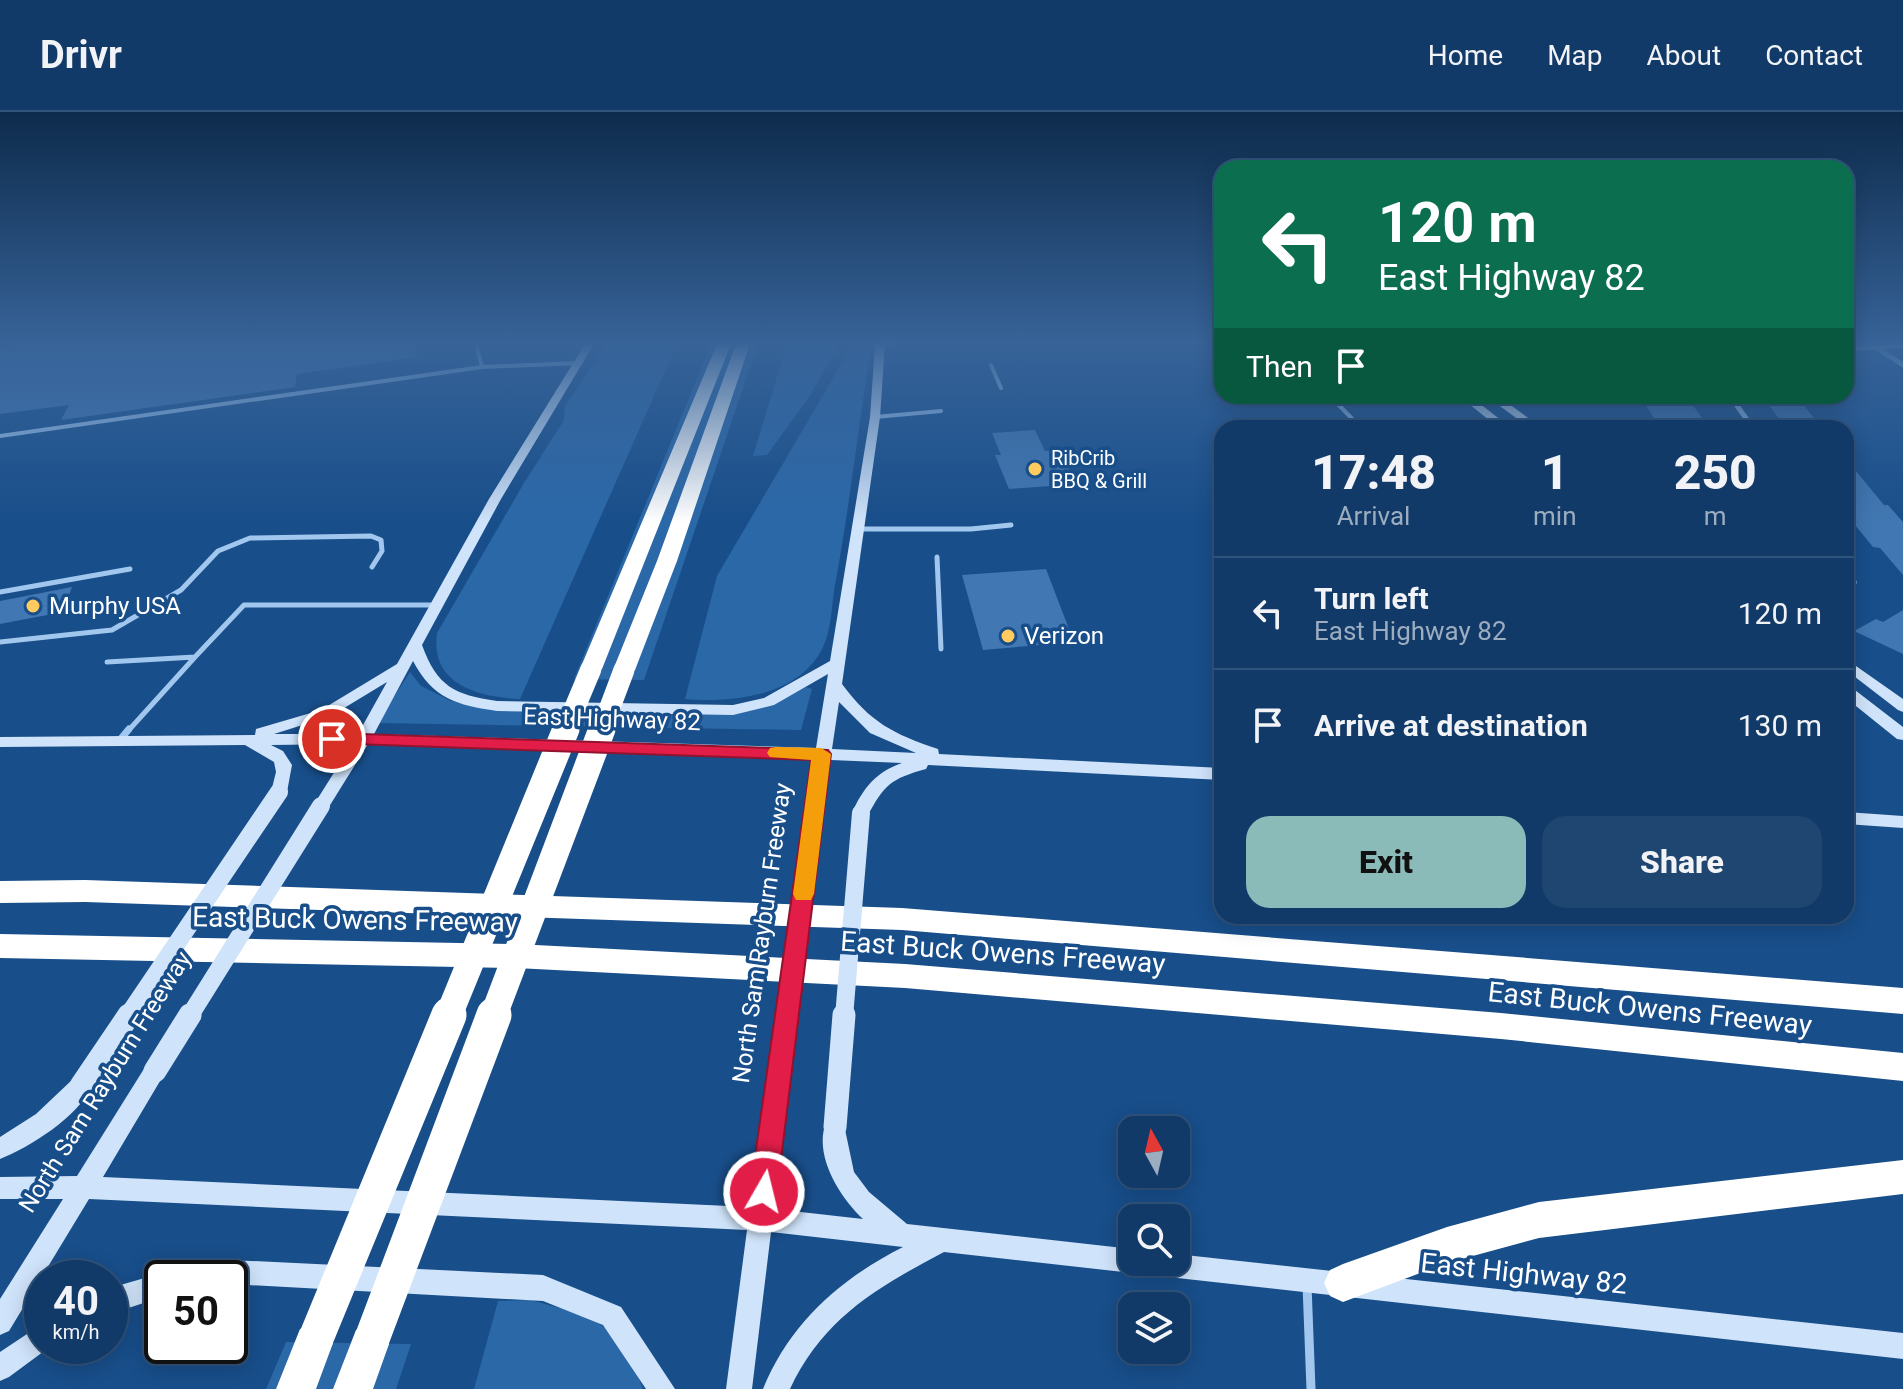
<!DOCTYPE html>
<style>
body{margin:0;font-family:Roboto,sans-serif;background:#1f4571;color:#f1f3f6;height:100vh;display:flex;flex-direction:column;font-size:30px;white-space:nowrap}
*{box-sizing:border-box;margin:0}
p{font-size:26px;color:#9cadc0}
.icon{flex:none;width:44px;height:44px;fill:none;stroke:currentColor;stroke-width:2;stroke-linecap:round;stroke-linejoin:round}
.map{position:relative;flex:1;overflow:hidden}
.drawer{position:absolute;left:1214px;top:308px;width:640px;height:504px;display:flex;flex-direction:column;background:#123a68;border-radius:24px;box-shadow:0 4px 20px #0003,0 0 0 2px #31547c}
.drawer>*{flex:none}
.guide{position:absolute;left:1214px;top:48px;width:640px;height:244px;border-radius:24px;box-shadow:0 4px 20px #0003,0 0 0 2px #31547c;background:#0b6e4f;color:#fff;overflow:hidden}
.needle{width:52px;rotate:352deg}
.tools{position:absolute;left:1118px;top:1004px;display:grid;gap:16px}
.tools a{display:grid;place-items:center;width:72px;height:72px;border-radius:16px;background:#123a68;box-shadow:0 4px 20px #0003,0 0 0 2px #31547c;font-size:40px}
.speed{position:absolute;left:24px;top:1148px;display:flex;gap:16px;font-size:40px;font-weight:700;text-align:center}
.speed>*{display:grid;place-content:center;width:104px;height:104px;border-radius:50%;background:#123a68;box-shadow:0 4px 20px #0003,0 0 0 2px #31547c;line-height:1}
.speed small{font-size:20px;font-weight:400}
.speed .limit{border:4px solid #111;border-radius:12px;background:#fff;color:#111}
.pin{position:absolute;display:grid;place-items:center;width:68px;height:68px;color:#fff;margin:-34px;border:4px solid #fff;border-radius:50%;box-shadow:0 2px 8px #0007}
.me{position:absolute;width:88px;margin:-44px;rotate:8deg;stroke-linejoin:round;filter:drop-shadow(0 0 6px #0008)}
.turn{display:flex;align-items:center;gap:28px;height:168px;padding:0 32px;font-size:36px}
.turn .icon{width:104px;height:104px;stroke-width:2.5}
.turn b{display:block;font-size:56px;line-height:68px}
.then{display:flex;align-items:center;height:76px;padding:0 32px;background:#0003;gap:16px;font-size:30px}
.eta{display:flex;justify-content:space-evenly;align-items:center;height:136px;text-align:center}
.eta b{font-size:48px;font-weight:800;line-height:56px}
.primary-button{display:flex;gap:16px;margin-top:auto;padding:16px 32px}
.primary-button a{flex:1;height:92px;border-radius:24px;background:#8bbbb9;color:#111;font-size:32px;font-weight:800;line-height:92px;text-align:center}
.primary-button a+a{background:#1f4571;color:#f1f3f6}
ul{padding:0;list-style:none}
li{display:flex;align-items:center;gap:24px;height:112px;padding:0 32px;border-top:2px solid #31547c}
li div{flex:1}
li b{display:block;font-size:30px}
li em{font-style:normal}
header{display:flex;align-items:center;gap:48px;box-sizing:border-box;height:112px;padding:0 40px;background:#123a68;border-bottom:2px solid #31547c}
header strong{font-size:38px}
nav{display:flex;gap:44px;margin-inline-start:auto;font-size:28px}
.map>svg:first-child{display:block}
.green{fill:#2b68a8}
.building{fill:#4177b2}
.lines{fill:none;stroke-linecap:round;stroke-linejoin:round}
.lane-far3{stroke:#a2c7ee;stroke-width:4}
.lane-far2{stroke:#a2c7ee;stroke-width:5}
.lane-far1{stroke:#a2c7ee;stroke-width:7}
.lane{stroke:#a2c7ee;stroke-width:9}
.street-far1{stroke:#a2c7ee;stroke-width:5}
.street{stroke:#a2c7ee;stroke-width:7}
.secondary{fill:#cfe3fa;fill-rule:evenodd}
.highway{fill:#fff;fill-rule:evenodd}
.secondary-bridge-far1{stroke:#cfe3fa;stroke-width:18}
.secondary-bridge{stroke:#cfe3fa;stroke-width:23}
.highway-bridge-far2{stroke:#fff;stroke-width:21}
.highway-bridge-far1{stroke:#fff;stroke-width:27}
.highway-bridge{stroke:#fff;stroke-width:35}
.route{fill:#e11d48;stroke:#92132f;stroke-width:2}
.slow{fill:#f59e0b}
.poi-dot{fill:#ffcb5e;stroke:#184e8a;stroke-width:3}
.labels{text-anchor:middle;stroke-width:7;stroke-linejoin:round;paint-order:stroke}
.far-poi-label{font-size:20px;fill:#fff;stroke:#184e8a;text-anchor:start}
.poi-label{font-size:24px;fill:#fff;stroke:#184e8a;text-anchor:start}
.street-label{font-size:24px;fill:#fff;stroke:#184e8a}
.near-street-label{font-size:28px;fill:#fff;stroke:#184e8a}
</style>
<header>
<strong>Drivr</strong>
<nav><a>Home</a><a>Map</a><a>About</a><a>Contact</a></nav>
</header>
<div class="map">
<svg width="1903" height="1277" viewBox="0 0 1903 1277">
<rect width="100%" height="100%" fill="#184e8a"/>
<path class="green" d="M607 232H677L520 587C478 585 430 573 437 521L524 371 564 308 565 294Z
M711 232H758L644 568 574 567Z
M787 232H840L809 285 767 343 753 344Z
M853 232H872C858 313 850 393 835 473 831 496 832 524 818 544 791 585 730 591 685 587L717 464Z
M410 560 421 574 451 589 492 597 685 601 781 588 806 575 812 577 801 618 377 611Z
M530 1188C594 1205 621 1209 643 1277H474L498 1189Z
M286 1230 411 1232 396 1277H266Z"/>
<path class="building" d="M12 232H416L417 245 297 262 295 275 61 308 69 293 0 302V238L9 237Z
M1640 284 1687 285 1709 316H1660Z
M1762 284H1796L1822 316H1786Z
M1035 318 1045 339 1060 338 1077 372 1009 377 995 343H1001L992 321Z
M1846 347 1884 393H1888L1903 410V463L1880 436 1873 435 1846 402Z
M1046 457 1074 530 983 538 962 463Z
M72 475 63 500 0 512V489Z
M1903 498V542L1854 519 1876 507 1883 510Z"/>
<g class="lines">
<path class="lane-far3" d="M476 232 482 255
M880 233 893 232
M991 253 1001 276
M875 305 941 299
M1361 316 1333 287 1372 284
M0 324 482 255 577 251"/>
<path class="lane-far2" d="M858 417H971L1011 413
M937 445 941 537
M0 480 130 457
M0 530 112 518 181 478 218 439 250 426 371 424 381 428 382 439 372 455
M195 545 244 493H437
M107 550 195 545 128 619"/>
<path class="lane-far1" d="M119 629 129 617"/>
<path class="lane" d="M1307 1173 1311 1277"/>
<path class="street-far1" d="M1871 232 1903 253
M1730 284 1753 316"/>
<path class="street" d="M1846 448 1853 470 1846 471"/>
<path class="secondary" d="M585 232H594L501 387 422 533C437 574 454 583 497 589L733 593 764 586 830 549 870 305 875 232H885L880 305 842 572C870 610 893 622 938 637L939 642 1222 656V668L928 653 926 657C890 667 884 673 867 705H855L852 701C863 676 876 660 902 651L831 648 824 690 822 694H810L808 690 814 647 368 632 327 698H315L313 694 352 632 271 633 283 639 292 653 287 680 279 686 271 680 276 660 274 650 245 633 0 635V625L255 623 256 617 321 598 397 552 489 387ZM413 549C433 587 457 593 497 599L733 603 774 593 828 562 816 636 374 622ZM387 570 358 622H274L331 604ZM839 590 870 621 916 641 832 637Z
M1903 232V236L1846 239V233Z
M1459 284H1470L1511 316H1499Z
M1486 284H1498L1542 316H1530Z
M1846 547 1903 587V600L1898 598 1846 558Z
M1846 573 1851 575 1903 615V628L1897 627 1846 586Z
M1846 700 1903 704V716L1846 712Z
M155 949 163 952 166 959 103 1065 750 1095 767 971 770 964 778 961 786 964 789 971 774 1097 863 1107C839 1085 812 1041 827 1008L835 1005 843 1008 854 1060 869 1080 907 1112 1132 1137V1150H1176V1142L1903 1221V1247L944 1140C878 1175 823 1206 790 1277H763C790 1211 840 1167 903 1135L771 1120 752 1277H726L747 1118 89 1087 9 1219 0 1223V1187L63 1087H0V1065L77 1064 147 952Z
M81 964 89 967 92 974C78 1005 30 1035 0 1047V1025L36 1002 73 967Z
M210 1147 543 1163 621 1195 675 1277H646L603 1213 543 1189 230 1172V1166H175L178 1157Z
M162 1161 172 1166H162V1185L110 1202V1176Z
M42 1212V1234H51L9 1265 0 1269V1240Z"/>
<path class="highway" d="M717 232H731L602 557 591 564 583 562 580 557Z
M736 232H750L677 449 635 558 624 565 616 563 613 558 657 449Z
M85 768 902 796 1903 876V902L902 818 85 790 0 791V769Z
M0 822 516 832 905 852 1501 901 1903 941V969L1501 927 905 876 516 856 0 846Z
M1903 1048V1082L1539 1126 1447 1151 1343 1190 1330 1184 1324 1171 1330 1158 1343 1152 1447 1115 1539 1090Z
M314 1212 328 1217 333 1231 316 1277H276L300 1217Z
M370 1213 384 1218 389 1232 373 1277H333L356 1218Z"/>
<path class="secondary-bridge-far1" d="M127 905 279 680
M189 905 321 694
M787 905 816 690
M844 905 861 701"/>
<path class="secondary-bridge" d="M155 959 190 903
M778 971 787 903
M81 974 129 903
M835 1015 844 903"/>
<path class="highway-bridge-far2" d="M565 619 591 557
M601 619 624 558"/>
<path class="highway-bridge-far1" d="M448 905 566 617
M493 905 602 617"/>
<path class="highway-bridge" d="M314 1231 449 903
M370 1232 494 903"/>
</g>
<linearGradient id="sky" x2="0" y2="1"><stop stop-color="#0d2b4c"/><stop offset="0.56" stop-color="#376398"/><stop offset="1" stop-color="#376398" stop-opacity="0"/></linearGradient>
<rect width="1903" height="411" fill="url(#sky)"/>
<path class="route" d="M332 621 828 638 831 642 777 1080 773 1089 764 1093 754 1089 750 1080 811 648 325 631 323 627Z"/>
<path class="slow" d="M776 635 821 636 831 642 814 782 811 788H796L793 782 811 648 770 645 767 641 770 636Z"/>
<g class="poi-dot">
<circle cx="1035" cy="357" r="8"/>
<circle cx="33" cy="494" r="8"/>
<circle cx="1008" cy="524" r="8"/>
</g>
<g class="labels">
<g class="far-poi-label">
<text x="1051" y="353">RibCrib<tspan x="1051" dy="23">BBQ &amp; Grill</tspan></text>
</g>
<g class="poi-label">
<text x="49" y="502">Murphy USA</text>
<text x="1024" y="532">Verizon</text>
</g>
<g class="street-label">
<text transform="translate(612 607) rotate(2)" y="8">East Highway 82</text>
<text transform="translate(762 821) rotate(-82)" y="8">North Sam Rayburn Freeway</text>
<text transform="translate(105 970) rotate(-58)" y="8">North Sam Rayburn Freeway</text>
</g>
<g class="near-street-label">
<text transform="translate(355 807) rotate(1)" y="10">East Buck Owens Freeway</text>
<text transform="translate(1003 840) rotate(4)" y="10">East Buck Owens Freeway</text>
<text transform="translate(1650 896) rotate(6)" y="10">East Buck Owens Freeway</text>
<text transform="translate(1524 1161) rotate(6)" y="10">East Highway 82</text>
</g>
</g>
</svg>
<div class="tools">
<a><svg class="needle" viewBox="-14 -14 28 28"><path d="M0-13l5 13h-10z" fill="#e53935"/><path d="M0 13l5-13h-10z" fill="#9cadc0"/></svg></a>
<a><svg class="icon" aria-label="search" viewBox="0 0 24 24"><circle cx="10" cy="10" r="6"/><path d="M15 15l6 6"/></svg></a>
<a><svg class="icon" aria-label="layers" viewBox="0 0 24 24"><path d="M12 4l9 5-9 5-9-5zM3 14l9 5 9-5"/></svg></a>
</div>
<div class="speed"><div>40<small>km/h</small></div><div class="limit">50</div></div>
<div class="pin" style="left:332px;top:627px;background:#d93025"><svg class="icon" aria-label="arrive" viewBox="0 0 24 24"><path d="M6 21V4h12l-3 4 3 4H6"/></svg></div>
<svg class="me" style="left:764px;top:1080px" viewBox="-20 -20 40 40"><circle r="17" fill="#e11d48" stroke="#fff" stroke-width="3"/><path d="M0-11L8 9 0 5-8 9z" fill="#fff"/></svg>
<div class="guide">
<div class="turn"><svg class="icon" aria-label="left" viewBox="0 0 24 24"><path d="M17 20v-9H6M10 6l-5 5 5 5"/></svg><div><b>120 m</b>East Highway 82</div></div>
<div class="then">Then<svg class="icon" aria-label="arrive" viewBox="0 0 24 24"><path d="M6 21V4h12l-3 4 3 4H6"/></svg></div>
</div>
<section class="drawer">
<div class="eta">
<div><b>17:48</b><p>Arrival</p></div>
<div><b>1</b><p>min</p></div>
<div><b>250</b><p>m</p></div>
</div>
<ul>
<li><svg class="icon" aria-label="left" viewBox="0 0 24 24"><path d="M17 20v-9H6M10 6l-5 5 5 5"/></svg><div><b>Turn left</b><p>East Highway 82</p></div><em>120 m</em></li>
<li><svg class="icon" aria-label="arrive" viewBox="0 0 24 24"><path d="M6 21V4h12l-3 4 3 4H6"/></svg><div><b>Arrive at destination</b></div><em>130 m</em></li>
</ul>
<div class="primary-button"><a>Exit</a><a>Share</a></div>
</section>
</div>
